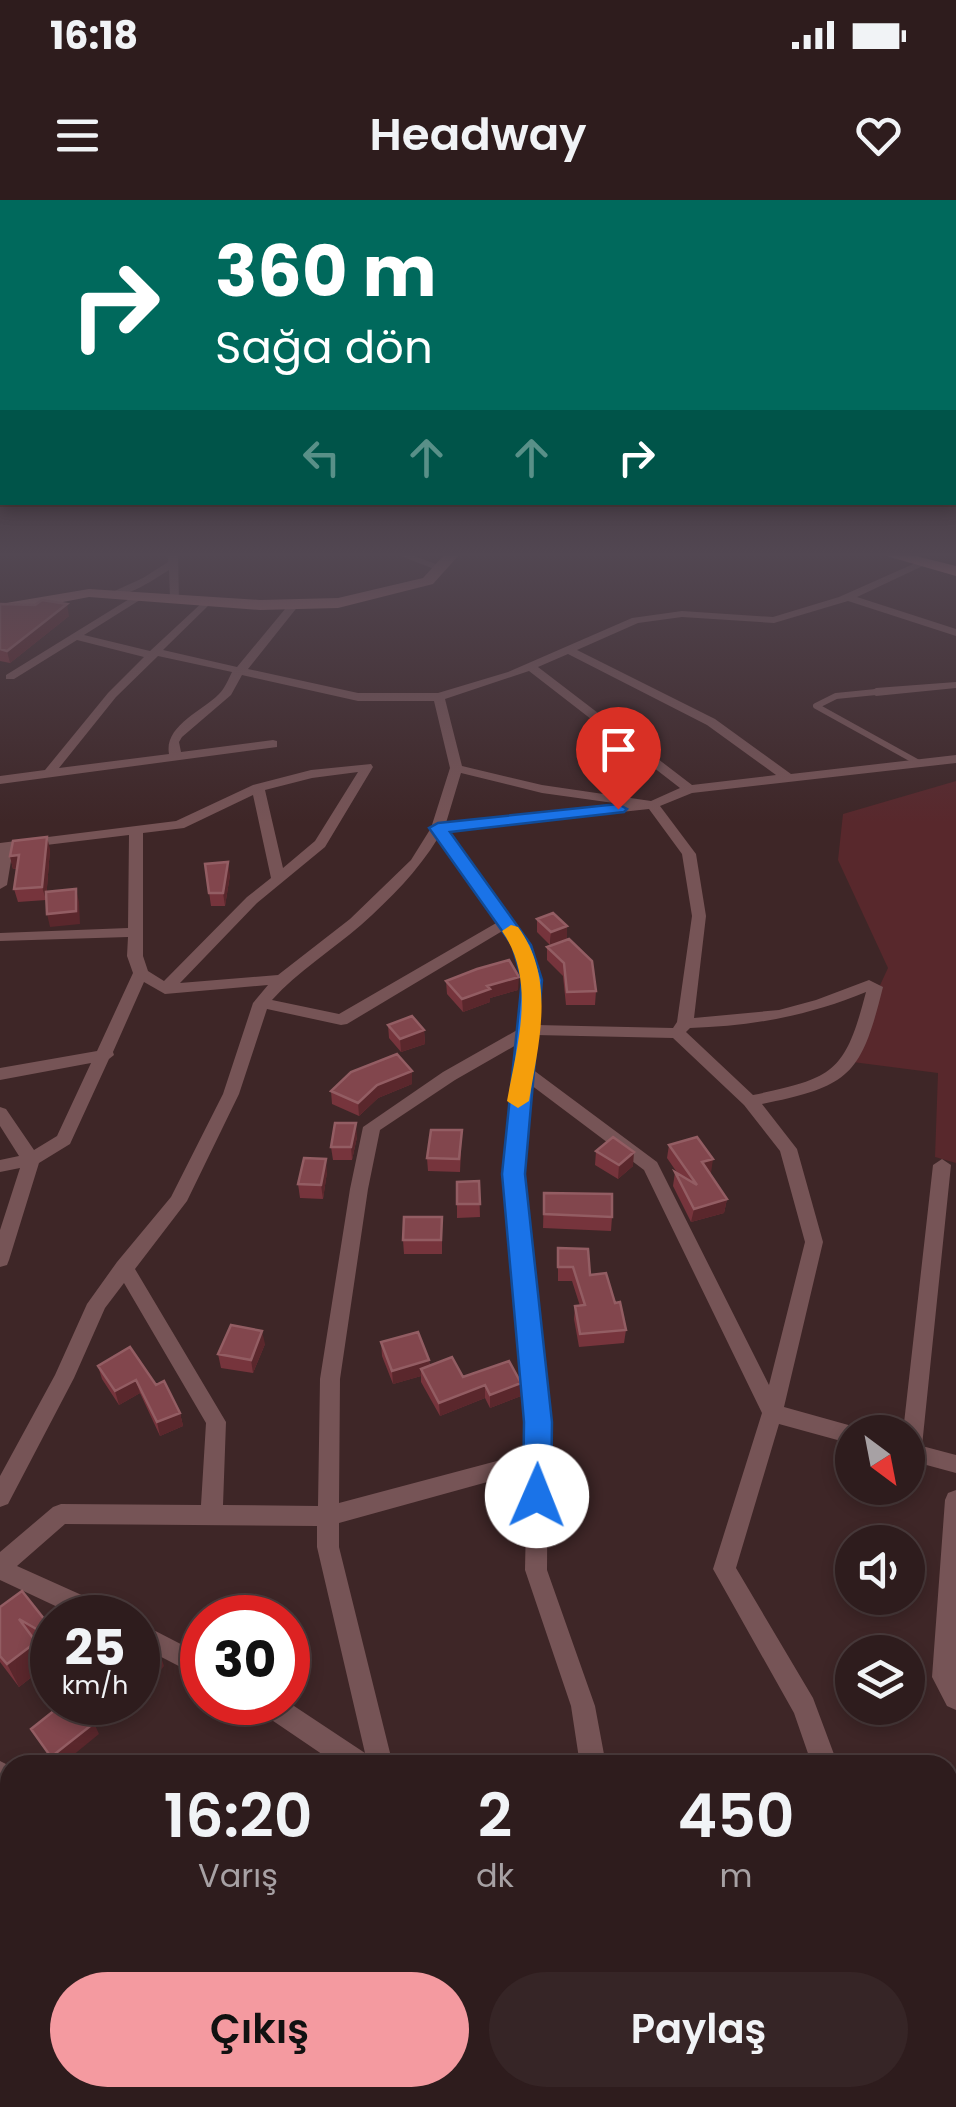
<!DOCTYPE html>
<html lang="tr">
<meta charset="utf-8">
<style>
body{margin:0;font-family:Poppins,sans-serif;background:#362526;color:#f1f3f6;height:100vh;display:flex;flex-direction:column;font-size:38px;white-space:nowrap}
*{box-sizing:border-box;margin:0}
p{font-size:32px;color:#a7a1a4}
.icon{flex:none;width:55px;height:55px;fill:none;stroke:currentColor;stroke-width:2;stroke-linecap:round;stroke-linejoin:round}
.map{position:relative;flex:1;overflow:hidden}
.sheet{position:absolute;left:0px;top:1555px;width:958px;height:352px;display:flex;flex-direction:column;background:#2e1c1d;border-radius:30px 30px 0 0;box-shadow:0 5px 15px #0003,0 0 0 2px #493a3b}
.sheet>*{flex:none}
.hud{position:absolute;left:0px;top:0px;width:958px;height:305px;box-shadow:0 5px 15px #0003,0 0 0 2px #493a3b;background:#00695c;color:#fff;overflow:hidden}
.needle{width:65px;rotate:148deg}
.controls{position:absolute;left:835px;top:1215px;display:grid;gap:20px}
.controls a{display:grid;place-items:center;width:90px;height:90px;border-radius:50%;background:#2e1c1d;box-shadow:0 5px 15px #0003,0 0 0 2px #493a3b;font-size:50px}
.speed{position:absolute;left:30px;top:1395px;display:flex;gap:20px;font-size:50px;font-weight:700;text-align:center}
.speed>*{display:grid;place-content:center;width:130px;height:130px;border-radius:50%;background:#2e1c1d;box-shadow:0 5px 15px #0003,0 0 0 2px #493a3b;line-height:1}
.speed small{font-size:25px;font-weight:400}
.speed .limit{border:15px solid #d22;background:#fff;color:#111}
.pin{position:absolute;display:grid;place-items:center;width:85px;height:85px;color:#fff;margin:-102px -42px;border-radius:50% 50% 50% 0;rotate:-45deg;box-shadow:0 0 10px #0007}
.pin .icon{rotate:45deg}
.me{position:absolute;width:110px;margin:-55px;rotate:1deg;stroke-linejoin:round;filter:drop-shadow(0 0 8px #0008)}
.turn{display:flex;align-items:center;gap:35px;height:210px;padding:0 50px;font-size:45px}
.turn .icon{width:130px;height:130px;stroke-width:2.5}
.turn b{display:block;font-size:70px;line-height:85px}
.lanes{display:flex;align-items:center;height:95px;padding:0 50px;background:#0003;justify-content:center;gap:50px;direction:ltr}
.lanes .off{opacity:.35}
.eta{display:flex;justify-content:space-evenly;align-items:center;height:170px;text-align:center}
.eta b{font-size:60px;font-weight:600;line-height:70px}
.primary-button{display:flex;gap:20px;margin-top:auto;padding:20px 50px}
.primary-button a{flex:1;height:115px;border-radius:60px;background:#f49aa0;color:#111;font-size:40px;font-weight:600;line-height:115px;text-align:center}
.primary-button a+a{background:#362526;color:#f1f3f6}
.status{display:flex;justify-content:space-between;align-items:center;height:70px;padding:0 50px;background:#2e1c1d;direction:ltr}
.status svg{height:28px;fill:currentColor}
header{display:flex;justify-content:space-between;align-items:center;height:130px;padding:0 50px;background:#2e1c1d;font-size:45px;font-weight:600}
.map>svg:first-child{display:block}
.green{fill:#58282c}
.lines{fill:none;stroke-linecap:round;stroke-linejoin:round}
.lane{stroke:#765456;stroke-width:6}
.street{fill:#765456;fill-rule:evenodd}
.secondary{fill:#9d696c;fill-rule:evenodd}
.highway{fill:#d7878c;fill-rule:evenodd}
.wall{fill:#76343c}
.shaded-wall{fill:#5a272c}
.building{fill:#82464d;stroke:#935d63;stroke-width:2.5}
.route{fill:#1a73e8;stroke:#114b97;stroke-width:2.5}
.slow{fill:#f59e0b}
</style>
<div class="status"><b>16:18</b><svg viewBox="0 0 49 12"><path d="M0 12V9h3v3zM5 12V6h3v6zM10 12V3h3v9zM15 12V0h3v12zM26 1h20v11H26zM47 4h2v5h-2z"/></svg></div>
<header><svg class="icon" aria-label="menu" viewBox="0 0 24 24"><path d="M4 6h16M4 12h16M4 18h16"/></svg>Headway<svg class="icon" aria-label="heart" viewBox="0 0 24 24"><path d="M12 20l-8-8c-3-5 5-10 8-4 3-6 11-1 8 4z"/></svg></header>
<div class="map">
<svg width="956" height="1907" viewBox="0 0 956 1907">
<rect width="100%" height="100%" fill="#3e2627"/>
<path class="green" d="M956 581V963L935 957 938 873 845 861 888 768 838 660 843 614Z"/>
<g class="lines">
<path class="lane" d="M876 492 836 496 816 506 919 563"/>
<path class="street" d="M168 355H178L179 401 170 399 169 370C153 380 125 400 108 394L143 378 168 362Z
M398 355H412L446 368 437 370Z
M920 361 929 363 857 397 956 429V436L848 401 774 423 682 417 638 423 577 450 715 519 791 574 956 555V563L692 593 660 606 696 654 706 716 694 818 779 810 816 800 869 780 883 787C861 875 851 886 762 904L797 949 823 1042 784 1207 852 1226 861 1232H852V1244L779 1224 736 1368 813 1498 838 1565H812L794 1513 713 1369 762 1213 644 970 531 885 523 974 548 1222 547 1370 595 1506 606 1565H580L571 1506 525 1370 527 1271 339 1323V1347L393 1565H338L257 1510 254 1502H288L365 1553 317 1347V1326L65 1324 17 1366 115 1410 118 1418H81L0 1380V1352L53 1307 61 1304 201 1305 206 1223 124 1083 105 1108 74 1178 8 1304 0 1307V1276L55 1175 87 1104 117 1062 171 997 223 894 253 803 268 785 165 794 144 782 113 852 114 855 109 859 70 944 39 963 9 1060 7 1065 0 1067V1030L20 968 0 972V960L19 956 0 926V907L6 909 34 950 57 936 91 863 0 880V868L97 851 133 773 127 756 128 737 0 741V733L128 728 129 635 13 649 7 685 0 689V643L176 621 253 585 311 570 371 564 373 567 325 647 257 703 180 783 278 775 350 719 411 660 431 628 450 568 434 501H358L242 475 231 495 182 537 179 542 181 552 273 540 277 541V547L0 584V576L45 570 108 493 144 457 77 440 14 479H6V475L139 393 143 394V398L84 435 150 451 205 400 209 401V405L163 450 237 467 290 403 294 402 299 405 248 469 358 493H438L508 472 632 418 682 411 773 417 839 397ZM568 454 707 525 776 575 692 585 538 467ZM158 456 232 472C228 480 225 488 219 494 201 512 164 526 169 554L59 568 116 497ZM529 471 680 588 651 601 542 585 462 566 445 499ZM358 572 315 641 283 668 265 590 312 578ZM461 573 542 593 621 604 446 623ZM253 595 271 678 247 697 164 781 148 771 143 756V633L184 628ZM649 609 682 654 692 716 677 822 673 828 536 825 540 780 529 745 447 631ZM438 638 498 722 339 814 272 800C298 771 331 751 361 725 390 699 418 671 438 638ZM504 730C527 762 523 792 519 829L443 872 363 927 350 989 320 1179 318 1306 223 1305 226 1222 135 1069 187 1001 239 894 267 809 341 825 347 824ZM866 792C845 873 834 878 753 895L686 832 690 828C752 826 808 816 866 792ZM535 835 673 838 744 905 780 951 805 1042 769 1185 657 962 532 869ZM518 844 505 974 528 1222 527 1253 339 1303 340 1179 368 989 380 930 455 880Z
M956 482V488L876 496 870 492 876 488Z
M942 959 951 965 922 1246 956 1255V1273L908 1260V1232H903L933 965Z
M956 1290V1510L947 1506 932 1477 945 1300 948 1293Z
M138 1422 202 1455V1478L138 1445Z
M0 1561 10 1566V1594L0 1589Z
M956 1732V1760L948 1762V1734Z
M533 1898H565L561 1907H529Z"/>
<path class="secondary" d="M444 355H459L433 384 338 408 260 410 89 397 0 414V404L89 389 260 400 338 398 423 378Z"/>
<path class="highway" d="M883 355H912L956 366V376Z"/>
</g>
<path class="wall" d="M0 404 69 416 10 463 0 461Z
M50 649 46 700 18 702 14 689 17 669H13L10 656Z
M205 664 230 675 225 706H211Z
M553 713 550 745 537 732V719Z
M547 747 596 791 595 805H566L563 776 547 760Z
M446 781 518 790 490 798V802L463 812 447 794Z
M388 825 424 830 425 844 401 852 389 838Z
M412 884 378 898 359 916 332 904 331 891Z
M462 930 460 972 428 971 427 958Z
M357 937 352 960H333L331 947Z
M669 945 711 973H709L727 999 724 1013 691 1022 673 986 675 972 678 974 667 958Z
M596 951 633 966 618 979 595 965Z
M327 972 323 999 300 998 298 984Z
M479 981 480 1017 457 1018V982Z
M544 993 612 1017 611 1031 543 1028Z
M442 1017V1054H404L403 1040Z
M558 1048 590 1075 615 1103 626 1130 624 1143 579 1147 574 1119 575 1106H580L572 1081H558Z
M381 1142 429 1160 430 1166 463 1177 521 1183V1196L490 1208 485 1198 440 1216 421 1182V1176L393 1184 382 1156Z
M265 1144 253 1173 221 1168 218 1154Z
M98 1166 156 1185 180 1213 183 1226 160 1236 140 1193 119 1205 102 1179Z
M0 1407 52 1429V1455L38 1447 47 1465 19 1487 0 1462Z"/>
<path class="shaded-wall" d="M67 404 69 416 10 463 7 451Z
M47 637 50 649 46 700 42 687Z
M19 655 22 668 13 669 10 656Z
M228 662 230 675 225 706 223 693Z
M76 689 79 702 80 724 50 727 47 714Z
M567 726V739L550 745 551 732Z
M519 777 518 790 490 798V802L463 812 462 799 487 786Z
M424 830 425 844 401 852 400 839Z
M412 871V884L378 898 359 916 358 903 377 885Z
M356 923 357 937 352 960 351 947Z
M634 952 633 966 618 979 619 965Z
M326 959 327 972 323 999 321 985Z
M713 959 711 973 700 976 702 962Z
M727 999 724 1013 691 1022 694 1009Z
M262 1131 265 1144 253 1173 251 1160Z
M429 1160 430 1173 421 1169V1176L393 1184 392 1171Z
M136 1180 140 1193 119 1205 115 1191Z
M521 1183V1196L490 1208V1195Z
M485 1185V1198L440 1216 439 1203Z
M180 1213 183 1226 160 1236 157 1222Z
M36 1442 47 1465 19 1487 7 1464Z
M160 1454 164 1466 138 1501V1483Z
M94 1523 99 1534 61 1565H56L51 1557Z
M10 1758V1769L0 1772V1761Z
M155 1898H158L161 1906 142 1907Z
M240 1898 245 1904 243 1907H233Z"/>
<path class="building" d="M42 400 67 404 7 451 0 449V404L35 405Z
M47 637 42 687 14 689 19 655 10 656 13 641Z
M228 662 223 693H209L205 664Z
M76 689V711L47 714 46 692Z
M553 713 567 726 551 732 537 719Z
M569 739 592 761 596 791 567 792 564 763 547 747Z
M509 760 519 777 487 786 490 789 462 799 446 781 477 769Z
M412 816 424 830 400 839 388 825Z
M397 854 412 871 377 885 358 903 331 891 351 872Z
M335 923H356L351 947H331Z
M431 930H462L459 959 427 958Z
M613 937 634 952 619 965 596 951Z
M697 937 713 959 702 962 727 999 694 1009 675 972 697 985 669 945Z
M304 958 326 959 321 985 298 984Z
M479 981 480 1004H457V982Z
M544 993 612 994V1017L544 1014Z
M404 1017H442L441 1040H403Z
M558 1048 588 1049 590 1075 606 1073 615 1103 620 1102 626 1130 580 1134 575 1106 585 1105 573 1067H558Z
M231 1125 262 1131 251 1160 218 1154Z
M418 1132 429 1160 392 1171 381 1142Z
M130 1147 156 1185 164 1181 180 1213 157 1222 136 1180 115 1191 98 1166Z
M452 1157 463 1177 509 1161 521 1183 490 1195 485 1185 439 1203 421 1169Z
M22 1391 52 1429V1438L19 1419 36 1442 7 1464 0 1456V1407Z
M138 1441 160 1454 138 1483Z
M65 1502H79L94 1523 51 1557 31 1529Z
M10 1700V1758L0 1761V1703Z
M73 1898H155V1899L142 1907H73L70 1899Z
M195 1898H240L233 1907H188Z"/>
<linearGradient id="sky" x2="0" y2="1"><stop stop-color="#221515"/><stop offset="0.57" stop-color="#524752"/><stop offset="1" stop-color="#524752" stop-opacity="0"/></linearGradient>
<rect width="956" height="622" fill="url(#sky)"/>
<path class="route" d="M618 604 627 609 624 612 450 632 531 745 542 780 525 974 552 1222 551 1296 547 1305 537 1309 527 1305 523 1296 524 1222 502 974 522 780 512 745 429 628 438 623Z"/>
<path class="slow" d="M511 725 518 727C556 779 539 841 529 901L518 908 507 901C517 845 537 781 502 731Z"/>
</svg>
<div class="controls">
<a><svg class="needle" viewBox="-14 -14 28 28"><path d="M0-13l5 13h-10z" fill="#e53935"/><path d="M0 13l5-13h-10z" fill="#a7a1a4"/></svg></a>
<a><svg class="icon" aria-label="sound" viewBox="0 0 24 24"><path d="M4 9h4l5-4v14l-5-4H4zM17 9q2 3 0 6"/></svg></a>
<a><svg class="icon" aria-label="layers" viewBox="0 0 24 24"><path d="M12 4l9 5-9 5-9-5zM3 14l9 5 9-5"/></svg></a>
</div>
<div class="speed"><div>25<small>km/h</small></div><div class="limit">30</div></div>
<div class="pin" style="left:618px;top:609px;background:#d93025"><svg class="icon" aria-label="arrive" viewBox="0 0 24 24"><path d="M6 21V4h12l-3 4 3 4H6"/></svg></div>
<svg class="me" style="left:537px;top:1296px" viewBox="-20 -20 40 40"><circle r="19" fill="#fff"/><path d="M0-13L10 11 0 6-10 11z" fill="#1a73e8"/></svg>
<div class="hud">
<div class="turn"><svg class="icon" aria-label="right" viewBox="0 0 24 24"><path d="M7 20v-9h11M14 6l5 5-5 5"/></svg><div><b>360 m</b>Sağa dön</div></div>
<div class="lanes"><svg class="icon off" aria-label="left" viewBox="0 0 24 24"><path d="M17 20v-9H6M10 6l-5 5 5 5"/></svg><svg class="icon off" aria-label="ahead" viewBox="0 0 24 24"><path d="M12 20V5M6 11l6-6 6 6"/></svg><svg class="icon off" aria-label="ahead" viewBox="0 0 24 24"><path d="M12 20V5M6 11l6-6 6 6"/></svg><svg class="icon" aria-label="right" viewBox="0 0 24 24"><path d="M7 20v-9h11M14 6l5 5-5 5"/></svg></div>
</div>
<section class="sheet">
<div class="eta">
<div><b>16:20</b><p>Varış</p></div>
<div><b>2</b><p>dk</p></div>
<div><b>450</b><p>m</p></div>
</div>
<div class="primary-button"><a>Çıkış</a><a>Paylaş</a></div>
</section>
</div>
